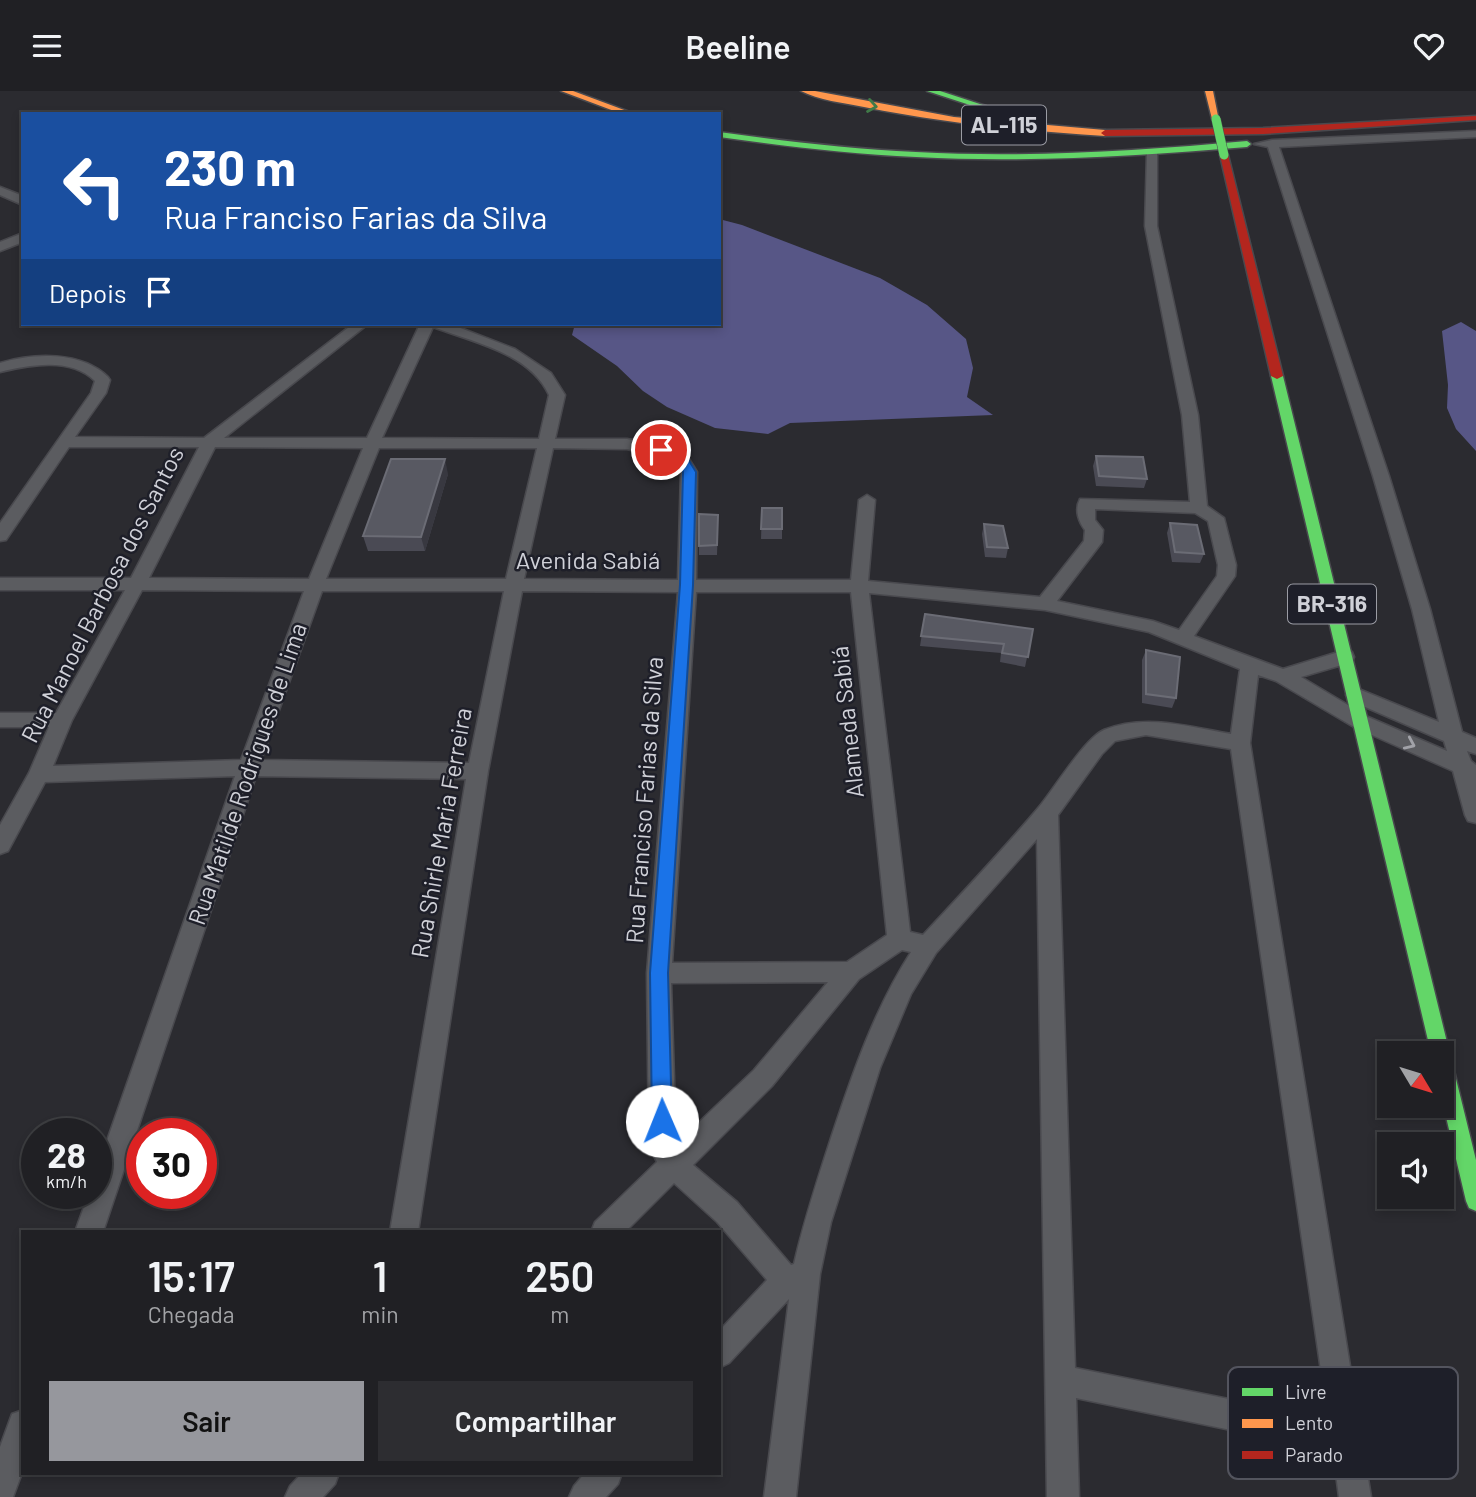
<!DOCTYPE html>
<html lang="pt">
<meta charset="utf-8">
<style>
body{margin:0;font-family:Barlow,sans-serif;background:#2d2d31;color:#f1f3f6;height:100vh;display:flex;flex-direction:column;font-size:26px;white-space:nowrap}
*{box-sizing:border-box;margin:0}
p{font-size:23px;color:#a2a3a6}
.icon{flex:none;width:38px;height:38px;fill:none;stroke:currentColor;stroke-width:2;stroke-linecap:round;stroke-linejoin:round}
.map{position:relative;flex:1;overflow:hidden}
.panel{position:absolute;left:21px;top:1139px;width:700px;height:245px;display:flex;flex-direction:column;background:#202024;border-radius:0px;box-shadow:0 4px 10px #0003,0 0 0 2px #3d3e41}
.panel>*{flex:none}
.hud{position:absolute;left:21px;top:21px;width:700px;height:214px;border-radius:0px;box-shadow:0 4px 10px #0003,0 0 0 2px #3d3e41;background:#1a4fa0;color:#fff;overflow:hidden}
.needle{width:46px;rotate:128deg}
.buttons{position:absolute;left:1377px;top:950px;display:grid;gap:14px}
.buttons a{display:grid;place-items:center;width:77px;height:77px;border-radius:0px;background:#202024;box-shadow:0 4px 10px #0003,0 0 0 2px #3d3e41;font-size:35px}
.speed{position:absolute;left:21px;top:1027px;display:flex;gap:14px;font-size:35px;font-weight:700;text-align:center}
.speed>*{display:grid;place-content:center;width:91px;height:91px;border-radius:50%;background:#202024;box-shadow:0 4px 10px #0003,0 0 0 2px #3d3e41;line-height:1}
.speed small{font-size:18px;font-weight:400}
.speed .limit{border:10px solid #d22;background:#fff;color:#111}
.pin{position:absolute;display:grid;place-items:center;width:60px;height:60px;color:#fff;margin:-30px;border:4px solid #fff;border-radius:50%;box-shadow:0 2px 7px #0007}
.me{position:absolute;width:77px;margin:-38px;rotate:359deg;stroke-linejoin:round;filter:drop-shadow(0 0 5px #0008)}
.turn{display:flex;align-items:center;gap:24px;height:147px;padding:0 28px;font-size:32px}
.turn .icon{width:91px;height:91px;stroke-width:2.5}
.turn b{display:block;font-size:49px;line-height:60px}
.then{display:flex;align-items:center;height:66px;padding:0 28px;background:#0003;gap:14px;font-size:26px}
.eta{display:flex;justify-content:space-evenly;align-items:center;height:119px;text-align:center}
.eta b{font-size:42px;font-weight:600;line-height:49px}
.cta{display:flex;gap:14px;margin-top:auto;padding:14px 28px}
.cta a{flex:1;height:80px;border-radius:0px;background:#96979d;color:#111;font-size:28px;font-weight:600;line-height:80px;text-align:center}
.cta a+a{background:#2d2d31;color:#f1f3f6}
header{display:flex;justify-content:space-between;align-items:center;height:91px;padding:0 28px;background:#202024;font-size:32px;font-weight:600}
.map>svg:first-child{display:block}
.water{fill:#575686}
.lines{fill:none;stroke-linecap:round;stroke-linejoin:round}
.street-casing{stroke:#49494e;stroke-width:3}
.fast-casing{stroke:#49494e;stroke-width:3}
.slow-casing{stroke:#49494e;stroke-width:3}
.jam-casing{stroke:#49494e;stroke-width:3}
.street{fill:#5b5c60;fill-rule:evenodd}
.fast{fill:#63d668;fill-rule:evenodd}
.slow{fill:#ff974d;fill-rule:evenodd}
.jam{fill:#b3261e;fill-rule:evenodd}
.fast-bridge-casing{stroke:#49494e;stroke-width:10;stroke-linecap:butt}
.fast-bridge{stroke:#63d668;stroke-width:9}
.wall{fill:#4a4a54}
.shaded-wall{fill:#383840}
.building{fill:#585962;stroke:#6b6c75;stroke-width:2}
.oneway{stroke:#407a48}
.oneway2{stroke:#a1a2a8}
.route{fill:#1a73e8;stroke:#114b97;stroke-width:2}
.labels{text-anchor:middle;stroke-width:5;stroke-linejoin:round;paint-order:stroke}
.shield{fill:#1e1f29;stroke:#9b9ca4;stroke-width:2}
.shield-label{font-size:23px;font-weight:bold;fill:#d0d1d8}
.street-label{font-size:24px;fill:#d0d1d8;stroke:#1e1f29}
.key{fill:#1e1f29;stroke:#53545e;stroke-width:2}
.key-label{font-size:19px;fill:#d0d1d8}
</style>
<header><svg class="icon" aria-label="menu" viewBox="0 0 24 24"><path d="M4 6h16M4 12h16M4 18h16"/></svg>Beeline<svg class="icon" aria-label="heart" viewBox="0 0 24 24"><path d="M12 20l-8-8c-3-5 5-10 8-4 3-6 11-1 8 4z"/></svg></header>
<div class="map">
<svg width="1476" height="1406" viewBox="0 0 1476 1406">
<rect width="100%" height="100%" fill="#2b2b30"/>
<path class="water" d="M719 128 742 134 880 187 927 214 966 248 973 277 967 306 993 324 790 332 768 343 715 337 667 316 643 300 617 275 572 244 575 233H719Z
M1461 231 1476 240V360L1456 338 1447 317 1448 294 1442 240Z"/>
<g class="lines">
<defs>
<path id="street" d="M1476 40V46L1279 56 1389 385 1430 518 1462 641 1476 647V663L1467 660 1471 670 1476 674V732L1468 730 1465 724 1453 680 1354 636 1276 590 1258 584 1250 652 1371 1406H1339L1333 1360 1076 1307 1079 1406H1047L1037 748 936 862 911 903 880 977 831 1131 820 1183 796 1406H764L789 1208 729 1272 719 1277V1240L767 1189 717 1131 674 1092 625 1141H591L595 1131 657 1071 649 1054 647 882 678 501 522 500 488 680 418 1141H390L466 688 256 685 103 1141H75L89 1102H96V1081L235 685 45 691 8 760 0 763V734L29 682 49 636H0V622H56L125 499H0V487H131L199 356H69L6 449 0 450V432L91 302 95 290C71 266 30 274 0 281V272C34 262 81 260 108 286L110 289 106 302 75 346 204 347 353 233H368L224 347H367L420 233H450L515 258 551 282 565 304 555 348H627L661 354 686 363 697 381 696 489H851L859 409 867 404 875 409 868 490 1040 506 1084 450 1085 439C1079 431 1074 419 1080 408L1190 411 1182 324 1145 135 1147 62 1157 60V135L1198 324 1207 415 1224 427 1236 474 1235 485 1194 545 1283 578 1345 559 1352 561 1354 566 1352 571 1301 586 1368 626 1447 660 1444 650 1349 609 1346 604 1349 599 1356 597 1439 631 1412 518 1373 385 1268 56 1254 53 1272 49ZM433 236C473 251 530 262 549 304L539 348 382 347ZM215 356 363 357 309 488 149 487ZM379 357H537L506 488H326ZM553 357 627 358 674 369 681 381 678 489 524 488ZM1095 418 1195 422 1208 430 1218 474 1217 485 1179 539 1153 530 1057 510 1102 451 1103 439 1095 429ZM142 499 304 500 241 669 53 675 72 629ZM322 500H504L469 672 261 669ZM696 501H851L887 844 847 871 672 872ZM869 502 1045 519 1149 541 1240 578 1231 643C1190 636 1145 622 1104 639 1085 647 1054 698 1039 716 1002 760 962 802 923 844L910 841ZM1146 644 1231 658 1328 1328 1075 1277 1058 724 1102 663 1115 650ZM902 859 911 861C875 917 853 981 832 1044 818 1087 804 1129 794 1173L791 1174 737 1111 693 1074 772 995 859 888ZM828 891 754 979 676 1053 671 892Z
M0 96 23 105V114L0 104Z
M23 142V151L0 160V151Z
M23 1319V1379L13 1406H0V1356L12 1323Z
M302 1382H339L335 1393 323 1406H285L290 1395Z
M585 1382H622L618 1393 606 1406H569L574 1395Z"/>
<path id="fast" d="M927 0H940L986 15 979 17Z
M719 41C785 50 850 58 916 61 1026 67 1137 60 1247 50L1251 53 1247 56C1137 65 1026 72 916 66 850 63 785 55 719 46Z
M1277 282 1283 285 1476 1069V1120L1469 1117 1466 1110 1442 1009V962H1431L1271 285Z"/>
<path id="slow" d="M561 0H573L635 23H622Z
M801 0H815L954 26 1105 39 1109 42 1105 45C1024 40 943 32 864 16 844 12 818 9 801 0Z
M1205 0H1213L1219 30 1212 28Z"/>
<path id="jam" d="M1476 25V29L1263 43 1105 45 1101 42 1105 39 1263 37Z
M1224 61 1228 64 1283 285 1277 288 1271 285 1220 64Z"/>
</defs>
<use href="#street" class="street-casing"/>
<use href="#fast" class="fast-casing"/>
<use href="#slow" class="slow-casing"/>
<use href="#jam" class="jam-casing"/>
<use href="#street" class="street"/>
<use href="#fast" class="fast"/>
<use href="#slow" class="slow"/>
<use href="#jam" class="jam"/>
<defs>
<path id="fast-bridge" d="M1216 28 1224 64"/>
</defs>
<use href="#fast-bridge" class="fast-bridge-casing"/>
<use href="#fast-bridge" class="fast-bridge"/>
</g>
<path class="wall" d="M1096 365 1147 388 1144 397 1096 395 1093 375Z
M448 383 425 460H368L363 445Z
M762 417H782V448H761Z
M699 423 718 433 717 464H699Z
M1170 432 1204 463 1200 472 1172 471 1167 442Z
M984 433 1008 457 1006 467 985 466 982 443Z
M925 523 1033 538 1025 576 1000 571 1001 562 920 555Z
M1146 559 1176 607 1172 617 1142 612V569Z"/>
<path class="shaded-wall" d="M445 368 448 383 425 460 421 446Z"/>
<path class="building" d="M1096 365 1143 366 1147 388 1099 385Z
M391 368H445L421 446 363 445Z
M762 417H782V438H761Z
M699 423 718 424 717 454 699 455Z
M1170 432 1197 434 1204 463 1175 461Z
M984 433 1003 435 1008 457 987 456Z
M925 523 1033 538 1028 566 1002 562 1004 553 921 545Z
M1146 559 1180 566 1176 607 1146 603Z"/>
<defs><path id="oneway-chevron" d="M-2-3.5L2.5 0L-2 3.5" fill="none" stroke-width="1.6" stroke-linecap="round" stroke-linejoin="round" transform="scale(1.75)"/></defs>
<use class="oneway" href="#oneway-chevron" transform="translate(872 15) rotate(10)"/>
<use class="oneway2" href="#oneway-chevron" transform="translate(1410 653) rotate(24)"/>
<path class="route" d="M661 355 685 363 696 381 693 494 668 882 672 1030 669 1036 662 1039 655 1036 652 1030 650 882 680 494 683 381 676 368 657 362V357Z"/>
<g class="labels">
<g class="shield">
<rect x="962" y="14.5" width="84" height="39" rx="5"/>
<rect x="1288" y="493.5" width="88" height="39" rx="5"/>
</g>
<g class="shield-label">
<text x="1004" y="42">AL-115</text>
<text x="1332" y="521">BR-316</text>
</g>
<g class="street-label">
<text x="588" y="478">Avenida Sabiá</text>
<text transform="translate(103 504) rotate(-63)" y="8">Rua Manoel Barbosa dos Santos</text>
<text transform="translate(848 631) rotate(-96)" y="8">Alameda Sabiá</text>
<text transform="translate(248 683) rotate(-71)" y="8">Rua Matilde Rodrigues de Lima</text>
<text transform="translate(645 709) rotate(-86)" y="8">Rua Franciso Farias da Silva</text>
<text transform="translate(442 742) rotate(-80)" y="8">Rua Shirle Maria Ferreira</text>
</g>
</g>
<rect x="1228" y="1276" width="230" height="112" rx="10" class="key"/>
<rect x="1242" y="1297" width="31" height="8" fill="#63d668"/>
<rect x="1242" y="1328" width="31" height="9" fill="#ff974d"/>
<rect x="1242" y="1360" width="31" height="8" fill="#b3261e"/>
<g class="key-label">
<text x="1285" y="1308">Livre</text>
<text x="1285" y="1339">Lento</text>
<text x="1285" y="1371">Parado</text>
</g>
</svg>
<div class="buttons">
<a><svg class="needle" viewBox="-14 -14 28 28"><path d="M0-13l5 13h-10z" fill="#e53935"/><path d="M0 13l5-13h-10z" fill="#a2a3a6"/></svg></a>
<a><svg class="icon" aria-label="sound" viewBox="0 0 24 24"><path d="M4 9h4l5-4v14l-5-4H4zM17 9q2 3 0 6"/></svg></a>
</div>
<div class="speed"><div>28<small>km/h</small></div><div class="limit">30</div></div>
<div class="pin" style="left:661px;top:359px;background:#d93025"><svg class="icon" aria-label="arrive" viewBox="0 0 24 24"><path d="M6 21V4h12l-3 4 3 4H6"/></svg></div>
<svg class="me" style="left:662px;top:1030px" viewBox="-20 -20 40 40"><circle r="19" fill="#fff"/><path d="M0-13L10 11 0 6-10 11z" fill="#1a73e8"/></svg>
<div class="hud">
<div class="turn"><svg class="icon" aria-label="left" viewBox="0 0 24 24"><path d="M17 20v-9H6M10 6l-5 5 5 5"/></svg><div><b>230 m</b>Rua Franciso Farias da Silva</div></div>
<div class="then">Depois<svg class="icon" aria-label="arrive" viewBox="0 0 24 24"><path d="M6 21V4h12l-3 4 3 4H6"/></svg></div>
</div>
<section class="panel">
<div class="eta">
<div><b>15:17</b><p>Chegada</p></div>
<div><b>1</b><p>min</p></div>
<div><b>250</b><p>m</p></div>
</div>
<div class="cta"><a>Sair</a><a>Compartilhar</a></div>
</section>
</div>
